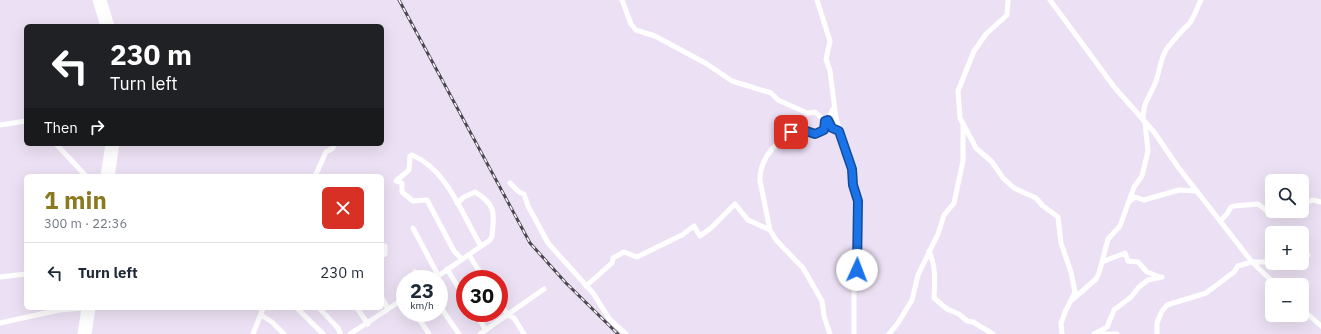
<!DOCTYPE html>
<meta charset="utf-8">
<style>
body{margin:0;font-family:"IBM Plex Sans",sans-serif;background:#f6f6f7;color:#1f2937;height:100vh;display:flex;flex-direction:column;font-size:15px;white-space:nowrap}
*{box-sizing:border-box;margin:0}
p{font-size:13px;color:#747a83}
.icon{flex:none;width:22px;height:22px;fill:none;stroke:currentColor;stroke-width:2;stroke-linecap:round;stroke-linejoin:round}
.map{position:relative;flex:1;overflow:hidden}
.side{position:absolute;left:24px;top:174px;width:360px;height:136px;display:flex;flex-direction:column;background:#fff;border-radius:6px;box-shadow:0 4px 16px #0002}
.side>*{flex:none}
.guide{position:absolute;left:24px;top:24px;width:360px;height:122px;border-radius:6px;box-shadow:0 4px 16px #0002;background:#202124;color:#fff;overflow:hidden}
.controls{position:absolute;left:1265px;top:174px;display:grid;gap:8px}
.controls a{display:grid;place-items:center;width:44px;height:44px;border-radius:6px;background:#fff;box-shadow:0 4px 16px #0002;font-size:20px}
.speed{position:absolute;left:396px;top:270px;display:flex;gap:8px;font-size:20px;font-weight:700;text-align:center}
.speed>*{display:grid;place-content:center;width:52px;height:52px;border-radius:50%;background:#fff;box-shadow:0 4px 16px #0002;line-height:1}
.speed small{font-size:10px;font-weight:400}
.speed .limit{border:6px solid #d22;background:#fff;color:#111}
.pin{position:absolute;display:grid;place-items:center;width:34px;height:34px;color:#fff;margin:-17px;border-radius:8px;box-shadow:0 2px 6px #0006}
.me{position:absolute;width:44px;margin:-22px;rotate:2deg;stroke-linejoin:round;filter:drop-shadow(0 0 3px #0008)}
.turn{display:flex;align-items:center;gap:14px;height:84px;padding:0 20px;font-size:18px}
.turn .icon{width:52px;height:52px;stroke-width:2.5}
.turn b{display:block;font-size:28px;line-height:34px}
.then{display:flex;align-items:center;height:38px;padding:0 20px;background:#0003;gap:8px;font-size:15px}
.round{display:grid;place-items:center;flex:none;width:42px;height:42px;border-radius:6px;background:#f6f6f7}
.overview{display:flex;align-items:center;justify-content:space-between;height:68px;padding:0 20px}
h1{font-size:24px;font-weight:800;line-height:30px;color:#8b791e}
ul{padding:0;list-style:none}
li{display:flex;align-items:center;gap:12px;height:60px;padding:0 20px;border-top:1px solid #e0e1e3}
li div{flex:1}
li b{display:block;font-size:15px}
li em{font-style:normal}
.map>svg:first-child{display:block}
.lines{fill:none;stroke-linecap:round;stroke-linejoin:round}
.minor{stroke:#fff;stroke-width:5}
.highway{stroke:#fff;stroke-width:7}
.rail-casing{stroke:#4b464f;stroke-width:3}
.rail{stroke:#fff;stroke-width:1.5;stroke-dasharray:4.5;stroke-linecap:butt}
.route-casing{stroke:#114b97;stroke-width:10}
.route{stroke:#1a73e8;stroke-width:7}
</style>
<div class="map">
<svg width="1321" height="334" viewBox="0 0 1321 334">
<rect width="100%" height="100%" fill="#ece1f4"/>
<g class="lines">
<path class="minor" d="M622 0 631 24 636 30 655 36 707 64 732 81 771 93 778 100 807 113 815 112 825 121
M817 0 830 41 826 59 830 71 836 118 852 169 853 185 858 201 857 270 854 283V334
M1008 0 1007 15 986 34 974 51 958 91 960 118 976 148 992 162 1003 178 1014 188 1036 198 1043 206 1058 217 1061 243 1071 272 1075 292 1065 312
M1050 0 1115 88 1154 132 1178 167 1252 262 1276 285
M826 119 832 128 839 131
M1143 119C1144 102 1146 103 1153 88 1160 76 1159 58 1168 47 1174 40 1181 31 1188 25 1194 19 1197 7 1201 0
M0 125 26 121
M56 144 86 176
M315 176 326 152 333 148 334 144
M510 183 519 192 524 194 528 206 548 243 593 293 610 320 626 334
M1129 202 1135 197 1144 200 1179 190 1197 191
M1302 209 1305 203 1313 200 1321 202
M1280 211H1285
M1220 221 1227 214 1231 207 1234 206 1258 204 1266 210H1272
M413 228 438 275
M770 230 760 181C759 157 779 139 798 128L815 134 824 130 825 121 828 120 833 109
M929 251C936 266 935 281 934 298L947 309 959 314 967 321 973 322 993 334
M469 255 484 279
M1302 255H1308
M382 256 385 254V246
M462 259 454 251 427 200 413 201 402 192V183L396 181 409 170 410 156 412 155C448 170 462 215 481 246
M1102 262 1125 253 1128 261 1138 262 1147 272 1160 277
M447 269 465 298
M415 272 421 279
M0 277 26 274
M434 279 490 240 492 236C494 214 497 205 475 192L464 197 457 203
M586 286 612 263 613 258 624 252 637 257 682 235 694 226 700 236 711 228 735 204 748 220 770 230 776 240 803 268 822 301 824 316 830 334
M382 298 388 309
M1072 300 1096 279 1099 273 1108 239 1120 226 1134 187 1142 176 1148 151 1145 123
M499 302 508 315 514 318 524 334
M439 305 459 334
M297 308 323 334
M319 308 338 328 340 333
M357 308 368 324
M1302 309 1321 326
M415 313 429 334
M475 313 486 330
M261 315 272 322 284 334
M0 323 59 310 85 308
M253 334 263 308
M350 334 405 298
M480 334 544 289
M889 334 898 323 912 300 918 275 938 234 944 215 954 203 963 161V124
M1062 334 1061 323 1066 310
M1094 334 1107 327 1114 310 1131 297 1139 287 1148 280 1162 277
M1103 334H1117
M1157 334V323L1162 311 1167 305 1206 293 1234 272 1238 266 1252 262H1267L1272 258"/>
<path class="highway" d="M96 0 104 26
M103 0 111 26
M104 176 109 144
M111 176 116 144
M81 334 85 308
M88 334 92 308"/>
<defs>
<path id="rail" d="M399 0 530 243 566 283 618 334"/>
</defs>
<use href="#rail" class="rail-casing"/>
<use href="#rail" class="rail"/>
</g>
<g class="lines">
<defs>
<path id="route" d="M791 132 798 128 815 134 824 130 825 121 828 120 832 128 839 131 852 169 853 185 858 201 857 270"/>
</defs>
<use href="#route" class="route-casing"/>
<use href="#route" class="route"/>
</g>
</svg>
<div class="controls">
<a><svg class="icon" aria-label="search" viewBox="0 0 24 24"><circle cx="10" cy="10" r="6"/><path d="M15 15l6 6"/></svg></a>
<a>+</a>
<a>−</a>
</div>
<div class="speed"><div>23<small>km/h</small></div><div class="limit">30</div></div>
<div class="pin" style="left:791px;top:132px;background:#d93025"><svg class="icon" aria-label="arrive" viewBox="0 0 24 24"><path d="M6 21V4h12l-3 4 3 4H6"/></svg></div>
<svg class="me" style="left:857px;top:270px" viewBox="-20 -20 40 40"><circle r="19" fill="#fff"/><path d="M0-13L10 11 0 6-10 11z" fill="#1a73e8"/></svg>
<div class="guide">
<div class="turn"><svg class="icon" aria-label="left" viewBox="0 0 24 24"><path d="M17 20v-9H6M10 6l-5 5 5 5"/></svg><div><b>230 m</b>Turn left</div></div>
<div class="then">Then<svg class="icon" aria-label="right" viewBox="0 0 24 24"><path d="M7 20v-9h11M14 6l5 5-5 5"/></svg></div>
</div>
<section class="side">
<div class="overview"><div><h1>1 min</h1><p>300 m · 22:36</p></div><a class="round" style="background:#d93025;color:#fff"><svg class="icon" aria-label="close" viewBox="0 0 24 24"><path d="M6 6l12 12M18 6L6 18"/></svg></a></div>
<ul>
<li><svg class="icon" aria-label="left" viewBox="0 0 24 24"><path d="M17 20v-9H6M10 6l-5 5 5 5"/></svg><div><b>Turn left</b></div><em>230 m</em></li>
</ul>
</section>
</div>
